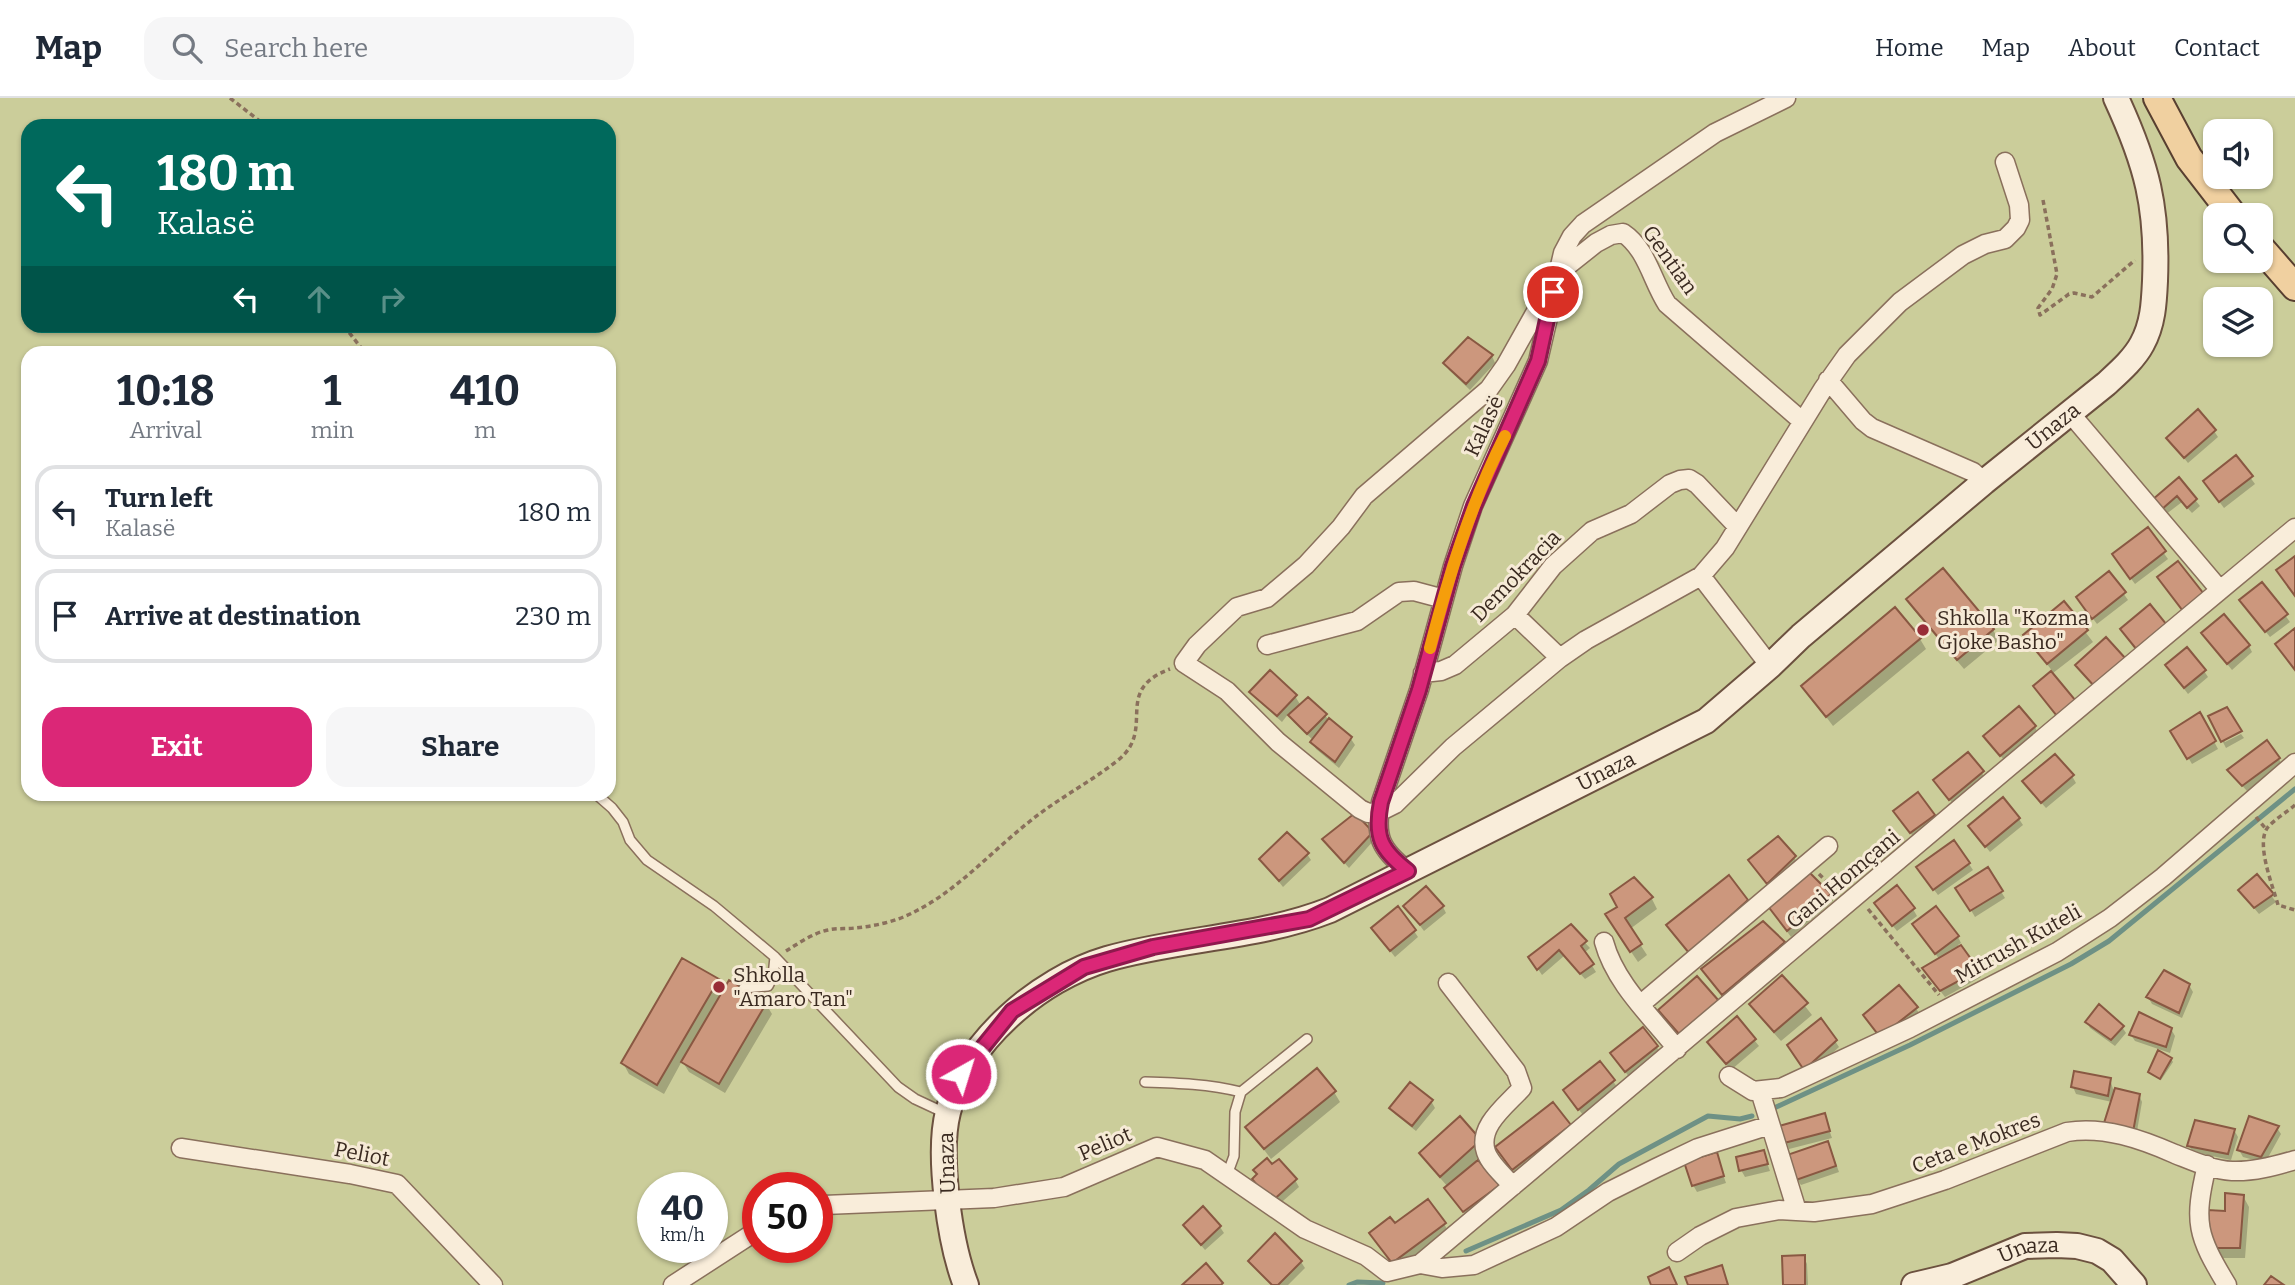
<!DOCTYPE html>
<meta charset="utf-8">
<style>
body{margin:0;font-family:Bitter,serif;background:#f6f6f7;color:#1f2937;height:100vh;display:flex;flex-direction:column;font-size:26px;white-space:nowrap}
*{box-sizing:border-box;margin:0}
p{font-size:23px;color:#747a83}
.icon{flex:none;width:38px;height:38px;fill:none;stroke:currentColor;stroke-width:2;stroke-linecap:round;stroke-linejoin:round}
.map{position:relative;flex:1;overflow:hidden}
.side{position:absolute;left:21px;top:248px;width:595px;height:455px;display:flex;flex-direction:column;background:#fff;border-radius:21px;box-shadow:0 2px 5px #0004}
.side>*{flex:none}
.top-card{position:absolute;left:21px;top:21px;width:595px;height:214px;border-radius:21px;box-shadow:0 2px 5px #0004;background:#00695c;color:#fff;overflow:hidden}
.buttons{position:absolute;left:2203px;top:21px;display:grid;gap:14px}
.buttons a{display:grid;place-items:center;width:70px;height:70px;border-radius:14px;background:#fff;box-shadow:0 2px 5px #0004;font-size:35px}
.speed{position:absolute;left:637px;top:1074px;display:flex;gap:14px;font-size:35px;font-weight:700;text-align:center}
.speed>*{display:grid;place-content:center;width:91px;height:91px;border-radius:50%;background:#fff;box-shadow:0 2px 5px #0004;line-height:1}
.speed small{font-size:18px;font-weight:400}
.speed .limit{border:10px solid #d22;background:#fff;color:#111}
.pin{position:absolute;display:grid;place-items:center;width:60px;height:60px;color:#fff;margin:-30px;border:4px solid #fff;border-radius:50%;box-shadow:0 2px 7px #0007}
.me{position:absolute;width:77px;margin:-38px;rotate:39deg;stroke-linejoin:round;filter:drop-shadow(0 0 5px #0008)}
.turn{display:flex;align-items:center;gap:24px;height:147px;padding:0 21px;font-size:32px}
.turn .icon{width:91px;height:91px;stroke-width:2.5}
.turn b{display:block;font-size:49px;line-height:60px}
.lanes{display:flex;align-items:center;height:66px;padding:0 21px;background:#0003;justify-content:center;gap:35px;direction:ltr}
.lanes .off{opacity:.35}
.eta{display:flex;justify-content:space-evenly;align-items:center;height:119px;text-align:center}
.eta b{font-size:42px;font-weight:700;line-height:49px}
.action{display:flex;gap:14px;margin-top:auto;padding:14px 21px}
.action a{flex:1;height:80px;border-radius:21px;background:#db2777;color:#fff;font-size:28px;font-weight:700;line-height:80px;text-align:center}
.action a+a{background:#f6f6f7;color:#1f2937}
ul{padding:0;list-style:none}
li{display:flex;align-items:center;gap:21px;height:94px;margin:0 14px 10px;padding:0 7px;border:4px solid #e0e1e3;border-radius:21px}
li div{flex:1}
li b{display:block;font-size:26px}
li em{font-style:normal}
header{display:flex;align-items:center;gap:42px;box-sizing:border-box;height:98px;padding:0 35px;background:#fff;border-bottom:2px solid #e0e1e3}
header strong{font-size:33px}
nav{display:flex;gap:38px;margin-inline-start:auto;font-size:24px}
.search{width:490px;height:63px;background:#f6f6f7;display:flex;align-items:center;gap:18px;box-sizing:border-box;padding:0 24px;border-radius:21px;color:#747a83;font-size:26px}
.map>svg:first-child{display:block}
.green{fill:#cbcd9a;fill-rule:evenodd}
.shadow{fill:#0003}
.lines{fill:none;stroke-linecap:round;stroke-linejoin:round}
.stream{stroke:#6e9185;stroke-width:5}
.building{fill:#cc977d;stroke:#895842;stroke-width:2}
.lane-casing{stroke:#8a705c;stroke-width:12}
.street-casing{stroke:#8a705c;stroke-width:21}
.secondary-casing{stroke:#6c513f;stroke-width:28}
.primary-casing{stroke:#583f30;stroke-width:30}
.path{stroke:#8a705c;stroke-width:3.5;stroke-dasharray:5 3.5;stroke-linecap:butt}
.lane{stroke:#f9edda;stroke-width:9}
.street{stroke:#f9edda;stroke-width:18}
.secondary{stroke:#f9edda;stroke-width:24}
.primary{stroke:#f0d0a0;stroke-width:26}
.route-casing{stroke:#8e194d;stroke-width:18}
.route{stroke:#db2777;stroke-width:12}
.slow{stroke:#f59e0b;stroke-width:12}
.poi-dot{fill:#982d37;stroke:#f6ead6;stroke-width:2.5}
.labels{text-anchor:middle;stroke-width:6;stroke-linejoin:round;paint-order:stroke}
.street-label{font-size:21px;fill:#3a2a20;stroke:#f6ead6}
.poi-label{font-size:21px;fill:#3a2a20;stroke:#f6ead6;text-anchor:start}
</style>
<header>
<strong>Map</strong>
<div class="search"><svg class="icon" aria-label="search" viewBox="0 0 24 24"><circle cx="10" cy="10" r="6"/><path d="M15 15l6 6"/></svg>Search here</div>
<nav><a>Home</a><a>Map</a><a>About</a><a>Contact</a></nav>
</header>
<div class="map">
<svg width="2295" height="1187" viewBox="0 0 2295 1187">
<rect width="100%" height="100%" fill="#eedfc7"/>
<path class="green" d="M0 0H2295V1187H0ZM28 28H609V228H28ZM2216 33H2261V79H2216ZM2216 117H2261V163H2216ZM2216 201H2261V247H2216ZM28 256H609V696H28ZM653 1090H712V1150H653ZM758 1090H817V1150H758Z"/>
<path class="shadow" d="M1492 258 1495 265 1470 292 1449 272 1445 266Z
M2214 333 2218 339 2188 365 2168 340Z
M2236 360 2255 386 2224 410 2209 390Z
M2179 382 2200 408 2192 415 2182 404 2165 417 2158 409Z
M2147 432 2168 461 2135 486 2118 463Z
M1943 473 1993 532 1999 542 1964 571 1914 512 1908 502Z
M2109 475 2128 502 2097 526 2082 506Z
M2262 486 2290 524 2270 539 2245 508Z
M2064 506 2093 544 2035 589 2053 574 2025 537Z
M2203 536 2249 548 2252 554 2232 572Z
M1920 541 1926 551 1833 628 1803 588Z
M2167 568 2204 573 2208 579 2188 596Z
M1251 594 1295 598 1301 608 1325 617 1329 623 1351 641 1355 647 1339 670 1316 651 1312 644 1314 643 1294 624 1289 615 1282 624 1255 600Z
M2200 617 2218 651 2192 666 2173 634Z
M2210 619 2225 644 2241 636 2244 640 2226 650Z
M2035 629 2038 635 2005 663 1989 645Z
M1968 656 1986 681 1954 707 1939 689Z
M2279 661 2282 667 2247 693 2229 673Z
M2072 678 2076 685 2046 710 2028 690Z
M1918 697 1937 724 1915 741 1899 720Z
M2019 721 2023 727 1990 754 1974 734Z
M1371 735 1375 741 1349 770 1324 742Z
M1778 740 1799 766 1772 791 1754 769Z
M1307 756 1311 762 1283 789 1261 761Z
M1969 766 1973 772 1938 797 1922 776Z
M1987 771 2005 800 1975 819 1958 790Z
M2257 778 2276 804 2259 816 2244 798Z
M1634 782 1652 801 1657 811 1630 831 1647 857 1638 864 1613 827 1619 810Z
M1830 797 1833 803 1791 839 1773 814Z
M1747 803 1753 813 1696 864 1668 828Z
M1405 808 1443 809 1446 815 1424 833Z
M1913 811 1917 818 1897 833 1880 812Z
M1763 825 1783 845 1789 855 1729 906 1703 871Z
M1570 829 1590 850 1584 855 1596 874 1585 881 1564 858 1542 877 1534 865Z
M1414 833 1418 839 1395 859 1377 836Z
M1918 833 1958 839 1961 845 1958 847 1981 879 1945 899 1928 877 1940 862Z
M1782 879 1812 917 1781 943 1757 916 1751 906Z
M718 882 724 893 766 906 772 916 725 995 689 974 682 963 664 996 629 976 623 965Z
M2189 887 2193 894 2182 920 2152 906 2148 899Z
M1899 890 1921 917 1885 944Z
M1737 921 1759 948 1731 972 1713 950Z
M2087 924 2122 929 2126 935 2115 948 2090 930Z
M1643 931 1661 955 1630 980 1616 962Z
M2171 931 2175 938 2170 955 2135 943 2131 937Z
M1835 943 1839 949 1809 977 1793 954Z
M2171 961 2173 964 2161 982 2151 976 2150 973Z
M1599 965 1618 990 1583 1017 1569 999Z
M2110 981 2113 991 2139 997 2142 1004 2136 1039 2112 1004 2076 996 2073 989Z
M1334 994 1340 1004 1271 1061 1247 1029Z
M1431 1003 1435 1010 1416 1033 1395 1016 1391 1010Z
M1824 1017 1832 1040 1789 1051 1781 1029Z
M1460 1021 1486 1053 1476 1062 1502 1094 1467 1119 1450 1096 1448 1089 1427 1065 1421 1055Z
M1569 1028 1575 1038 1519 1081 1497 1050Z
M2277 1030 2281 1036 2265 1065 2243 1059 2239 1052Z
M2234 1032 2238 1039 2231 1062 2193 1054 2189 1048Z
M1831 1052 1839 1074 1801 1087 1797 1081Z
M1763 1054 1770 1073 1745 1079 1741 1072Z
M1716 1056 1726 1085 1697 1094 1693 1087Z
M1254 1082H1295L1299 1089 1276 1109Z
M2243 1098 2249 1109 2245 1160H2218L2212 1150 2226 1115Z
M1444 1126 1450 1136 1399 1174 1372 1135 1394 1127Z
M1185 1128 1220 1129 1224 1135 1205 1152Z
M1804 1159 1807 1166 1808 1187H1785Z
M1250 1163 1301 1164 1305 1170 1288 1187H1272Z"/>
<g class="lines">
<path class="stream" d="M1772 1011 1910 947 2071 866 2109 843 2295 691
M1466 1153 1561 1112 1589 1092 1619 1066 1708 1018 1740 1021 1752 1018
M1349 1187 1357 1184 1383 1185"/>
</g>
<path class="building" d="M1468 239 1493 257 1466 286 1443 265Z
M2198 311 2216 332 2184 360 2166 340Z
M2236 357 2253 378 2219 404 2203 383Z
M2179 379 2197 401 2187 410 2177 398 2161 412 2152 402Z
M2148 429 2166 453 2130 481 2112 456Z
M2295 458V498L2276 472Z
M2178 463 2204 496 2183 513 2157 479Z
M1943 470 1994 531 1957 562 1906 501Z
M2109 473 2126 494 2092 521 2076 499Z
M2262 484 2288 516 2265 534 2239 502Z
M2064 503 2088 532 2047 566 2023 537Z
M2150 506 2167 527 2137 552 2120 531Z
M1895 509 1921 540 1826 619 1801 588Z
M2224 516 2250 547 2227 566 2201 535Z
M2295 530V572L2275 546Z
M2106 539 2126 561 2095 589 2075 567Z
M2187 549 2206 572 2184 590 2165 567Z
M1270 572 1297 597 1277 618 1249 594Z
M2051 573 2076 603 2057 618 2033 588Z
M1308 599 1327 616 1307 636 1288 617Z
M2019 608 2036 628 2000 658 1983 638Z
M2227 609 2242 633 2221 644 2208 618Z
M2200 614 2216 643 2187 661 2170 633Z
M1329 620 1352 639 1335 664 1310 644Z
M2267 642 2280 660 2242 688 2227 672Z
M1968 654 1984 673 1949 702 1933 682Z
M2055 656 2074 677 2041 705 2022 683Z
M1918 694 1935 717 1910 735 1893 713Z
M2003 699 2020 720 1985 749 1968 728Z
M1355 715 1373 734 1344 765 1322 741Z
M1287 734 1309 755 1279 783 1259 761Z
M1778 738 1796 758 1767 786 1748 762Z
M1954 742 1970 765 1933 792 1916 769Z
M1988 769 2003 793 1970 813 1955 790Z
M1808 773 1831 796 1787 833 1767 807Z
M2257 776 2274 796 2254 810 2238 792Z
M1729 777 1748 802 1689 855 1666 827Z
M1634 779 1653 799 1625 820 1642 846 1630 854 1605 816 1617 809 1610 796Z
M1897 787 1915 810 1892 828 1874 805Z
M1426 788 1444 808 1420 827 1403 808Z
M1398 808 1416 832 1390 853 1371 830Z
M1936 808 1959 838 1935 856 1912 826Z
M1763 823 1785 844 1722 897 1701 871Z
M1571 826 1587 843 1581 848 1594 866 1580 876 1559 852 1537 872 1528 859Z
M1961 847 1979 872 1940 893 1922 870Z
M682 860 719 881 657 987 621 965Z
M2164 872 2190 886 2179 915 2146 899Z
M1782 877 1808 905 1774 934 1749 906Z
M1697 878 1719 903 1680 937 1658 912Z
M729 882 767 904 719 986 681 964Z
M1899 887 1918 909 1880 939 1863 917Z
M2099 906 2124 928 2111 942 2085 924Z
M2139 914 2172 930 2166 949 2129 937Z
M1737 918 1756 941 1726 966 1707 944Z
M1821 920 1837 942 1804 972 1787 947Z
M1643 929 1658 948 1625 974 1610 955Z
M2158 952 2172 960 2160 981 2148 974Z
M1600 963 1615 982 1578 1012 1563 992Z
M1317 970 1336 993 1264 1051 1245 1029Z
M2074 973 2111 980 2108 998 2071 989Z
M1410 984 1433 1002 1412 1028 1389 1010Z
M2115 990 2140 996 2133 1034 2104 1025Z
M1553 1004 1571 1027 1512 1072 1495 1049Z
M1825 1015 1830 1033 1784 1045 1779 1028Z
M1460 1018 1481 1042 1440 1079 1419 1055Z
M2249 1018 2279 1028 2261 1059 2237 1052Z
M2195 1022 2235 1031 2228 1056 2187 1048Z
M1828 1043 1836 1068 1796 1082 1787 1057Z
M1764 1052 1768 1066 1739 1073 1736 1059Z
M1717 1054 1724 1078 1692 1088 1684 1064Z
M1267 1060 1272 1066 1279 1061 1297 1081 1271 1104 1252 1081 1257 1076 1253 1072Z
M1478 1062 1500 1087 1463 1114 1444 1090Z
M2225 1095 2244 1097 2240 1150H2211L2208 1112 2225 1113Z
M1428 1101 1446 1125 1392 1165 1369 1135 1390 1119 1395 1125Z
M1203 1108 1221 1128 1201 1147 1183 1127Z
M1275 1135 1302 1163 1278 1187H1272L1248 1163Z
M1805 1157V1187H1783L1782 1158Z
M1206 1165 1223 1185 1221 1187H1182Z
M1722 1167 1728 1187H1688L1685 1179Z
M1669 1169 1677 1187H1651L1648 1179Z
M2271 1178 2284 1187H2264Z"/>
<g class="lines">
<defs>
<path id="lane" d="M596 696 612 710 623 724 630 742 647 762 714 808 775 859 898 989 915 1001 945 1015
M744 890 768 888 773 878 775 859
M1145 984C1177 985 1209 986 1241 994
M1227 1077 1234 1058 1235 1014 1241 994 1307 941"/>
<path id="street" d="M1828 282 1863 323 1872 330 1973 374 1984 384
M2070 315 2220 492
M1802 323 1667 206C1652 183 1647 151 1623 135L1611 137 1596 145 1557 176 1506 267 1489 291 1364 398 1341 429 1306 467 1267 500 1237 509 1197 547 1184 565 1227 593 1278 644 1360 711 1368 715 1379 714 1395 706 1453 649 1560 560 1586 542 1701 478 1725 450 1823 291 1847 257 1900 204 1963 157 1985 146 2005 141 2016 130 2020 122 2019 107 2005 64
M1701 478 1770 568
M1515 517 1560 560
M1267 547 1357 523 1399 494 1414 493 1444 501
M1423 575 1441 573 1455 567 1515 517 1553 468 1592 433 1631 416 1670 386 1680 382 1689 381 1697 386 1738 429
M1408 773C1381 752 1374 739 1381 704L1419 592 1453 468 1473 408 1538 263 1563 155 1572 138 1583 126 1715 35 1786 0
M1604 844C1615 885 1651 918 1677 951
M1448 885 1516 973 1522 990C1507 1007 1477 1028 1486 1054 1490 1066 1504 1078 1513 1088
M1641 906 1828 748
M1729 978 1753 993 1781 990 1910 930 2057 854 2110 820 2163 779 2295 665
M1760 993 1797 1113
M181 1050 350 1076 397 1086 493 1187
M2207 1067C2193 1125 2197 1137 2227 1187
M817 1109 824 1107 994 1100 1064 1089 1157 1049 1205 1062 1305 1131 1366 1158 1387 1174 1420 1166 1442 1170 1474 1167 1556 1129 1608 1094 1656 1070 1698 1050 1770 1027
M1677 1154 1700 1138 1736 1120 1779 1112 1814 1114 1872 1106 1945 1082 2067 1034C2104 1028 2141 1041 2175 1056 2193 1063 2212 1072 2232 1073 2253 1074 2275 1068 2295 1062
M1420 1166C1712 921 2001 673 2295 430
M673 1187 758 1132"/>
<g id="secondary">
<path id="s1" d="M966 1187C950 1146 937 1057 948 1014 965 944 1039 881 1107 861 1180 840 1259 840 1330 812L1706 623 1770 568 1801 538 1984 384 2106 286C2119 274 2134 261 2142 246 2153 226 2154 205 2155 183 2158 109 2147 67 2116 0"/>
<path id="s2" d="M1914 1187 1952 1178 2025 1148 2057 1147 2077 1148 2097 1153 2112 1162 2134 1187"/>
</g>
<path id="primary" d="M2157 0 2189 60 2233 117
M2261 150 2295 189"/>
</defs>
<use href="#lane" class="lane-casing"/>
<use href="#street" class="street-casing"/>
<use href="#secondary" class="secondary-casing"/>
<use href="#primary" class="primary-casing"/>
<path class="path" d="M230 0 266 28
M2043 102 2057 176 2052 191 2038 210 2040 217 2069 196 2074 195 2092 199 2135 162
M344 228 366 256
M2295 707C2287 714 2275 721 2268 729 2255 745 2273 788 2278 807L2295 812
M2256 719 2266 731
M1819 776 1836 793
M1868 811 1939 897
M786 853C799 845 813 835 828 832 837 830 846 831 855 830 876 828 898 823 916 813 959 791 992 753 1029 724 1057 701 1089 685 1117 663 1158 631 1111 593 1170 571"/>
<use href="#lane" class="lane"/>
<use href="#street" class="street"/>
<use href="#secondary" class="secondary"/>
<use href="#primary" class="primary"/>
</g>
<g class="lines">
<defs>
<path id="route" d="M961 976 1012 913 1084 869 1153 849 1309 821 1408 773C1381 752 1374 739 1381 704L1419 592 1453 468 1474 408 1538 263 1553 194"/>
</defs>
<use href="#route" class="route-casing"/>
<use href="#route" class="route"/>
<path class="slow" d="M1430 550C1449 477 1471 405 1505 338"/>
</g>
<g class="poi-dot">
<circle cx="1923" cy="532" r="7"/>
<circle cx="719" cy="889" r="7"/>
</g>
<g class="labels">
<g class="street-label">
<text transform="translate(1670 162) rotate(55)" y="7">Gentian</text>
<text transform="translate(1484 328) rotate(-65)" y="7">Kalasë</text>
<text dy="7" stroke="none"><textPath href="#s1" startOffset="1510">Unaza</textPath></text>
<text transform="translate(1516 478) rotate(-46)" y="7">Demokracia</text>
<text dy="7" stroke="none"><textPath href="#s1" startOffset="943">Unaza</textPath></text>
<text transform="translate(1843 781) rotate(-40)" y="7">Gani Homçani</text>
<text transform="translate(2018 846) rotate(-29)" y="7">Mitrush Kuteli</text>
<text transform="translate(1976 1045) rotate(-21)" y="7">Ceta e Mokres</text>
<text transform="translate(1105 1046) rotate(-23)" y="7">Peliot</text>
<text transform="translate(362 1056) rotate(11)" y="7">Peliot</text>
<text transform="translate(947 1065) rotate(-92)" y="7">Unaza</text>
<text dy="7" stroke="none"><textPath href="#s2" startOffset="121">Unaza</textPath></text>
</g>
<g class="poi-label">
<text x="1937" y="527">Shkolla "Kozma<tspan x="1937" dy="24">Gjoke Basho"</tspan></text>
<text x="733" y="884">Shkolla<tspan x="733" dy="24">"Amaro Tan"</tspan></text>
</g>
</g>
</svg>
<div class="buttons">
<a><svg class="icon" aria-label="sound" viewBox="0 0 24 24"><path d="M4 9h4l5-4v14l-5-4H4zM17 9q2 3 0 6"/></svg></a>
<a><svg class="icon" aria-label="search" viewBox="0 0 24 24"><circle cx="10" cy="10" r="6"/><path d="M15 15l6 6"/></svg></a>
<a><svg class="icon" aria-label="layers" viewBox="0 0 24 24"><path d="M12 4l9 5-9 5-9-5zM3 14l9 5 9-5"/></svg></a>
</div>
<div class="speed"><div>40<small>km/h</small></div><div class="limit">50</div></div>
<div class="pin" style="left:1553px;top:194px;background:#d93025"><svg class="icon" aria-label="arrive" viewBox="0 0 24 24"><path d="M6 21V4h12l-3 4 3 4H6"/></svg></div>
<svg class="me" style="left:961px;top:976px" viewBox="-20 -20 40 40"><circle r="17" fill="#db2777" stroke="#fff" stroke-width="3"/><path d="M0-11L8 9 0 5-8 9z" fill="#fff"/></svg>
<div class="top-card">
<div class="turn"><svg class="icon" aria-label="left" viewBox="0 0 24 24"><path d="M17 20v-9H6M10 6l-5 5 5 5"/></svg><div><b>180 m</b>Kalasë</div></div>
<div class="lanes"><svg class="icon" aria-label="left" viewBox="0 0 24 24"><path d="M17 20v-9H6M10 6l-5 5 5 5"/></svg><svg class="icon off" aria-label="ahead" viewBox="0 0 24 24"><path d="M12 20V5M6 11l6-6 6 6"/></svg><svg class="icon off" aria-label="right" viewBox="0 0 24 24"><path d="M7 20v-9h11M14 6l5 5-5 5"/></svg></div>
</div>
<section class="side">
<div class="eta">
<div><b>10:18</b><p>Arrival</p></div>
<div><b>1</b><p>min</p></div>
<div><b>410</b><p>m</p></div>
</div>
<ul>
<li><svg class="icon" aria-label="left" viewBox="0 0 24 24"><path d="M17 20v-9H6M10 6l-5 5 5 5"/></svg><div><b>Turn left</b><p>Kalasë</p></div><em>180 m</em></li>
<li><svg class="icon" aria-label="arrive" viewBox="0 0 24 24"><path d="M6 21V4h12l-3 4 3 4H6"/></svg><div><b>Arrive at destination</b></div><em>230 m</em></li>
</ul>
<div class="action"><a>Exit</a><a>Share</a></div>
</section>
</div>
